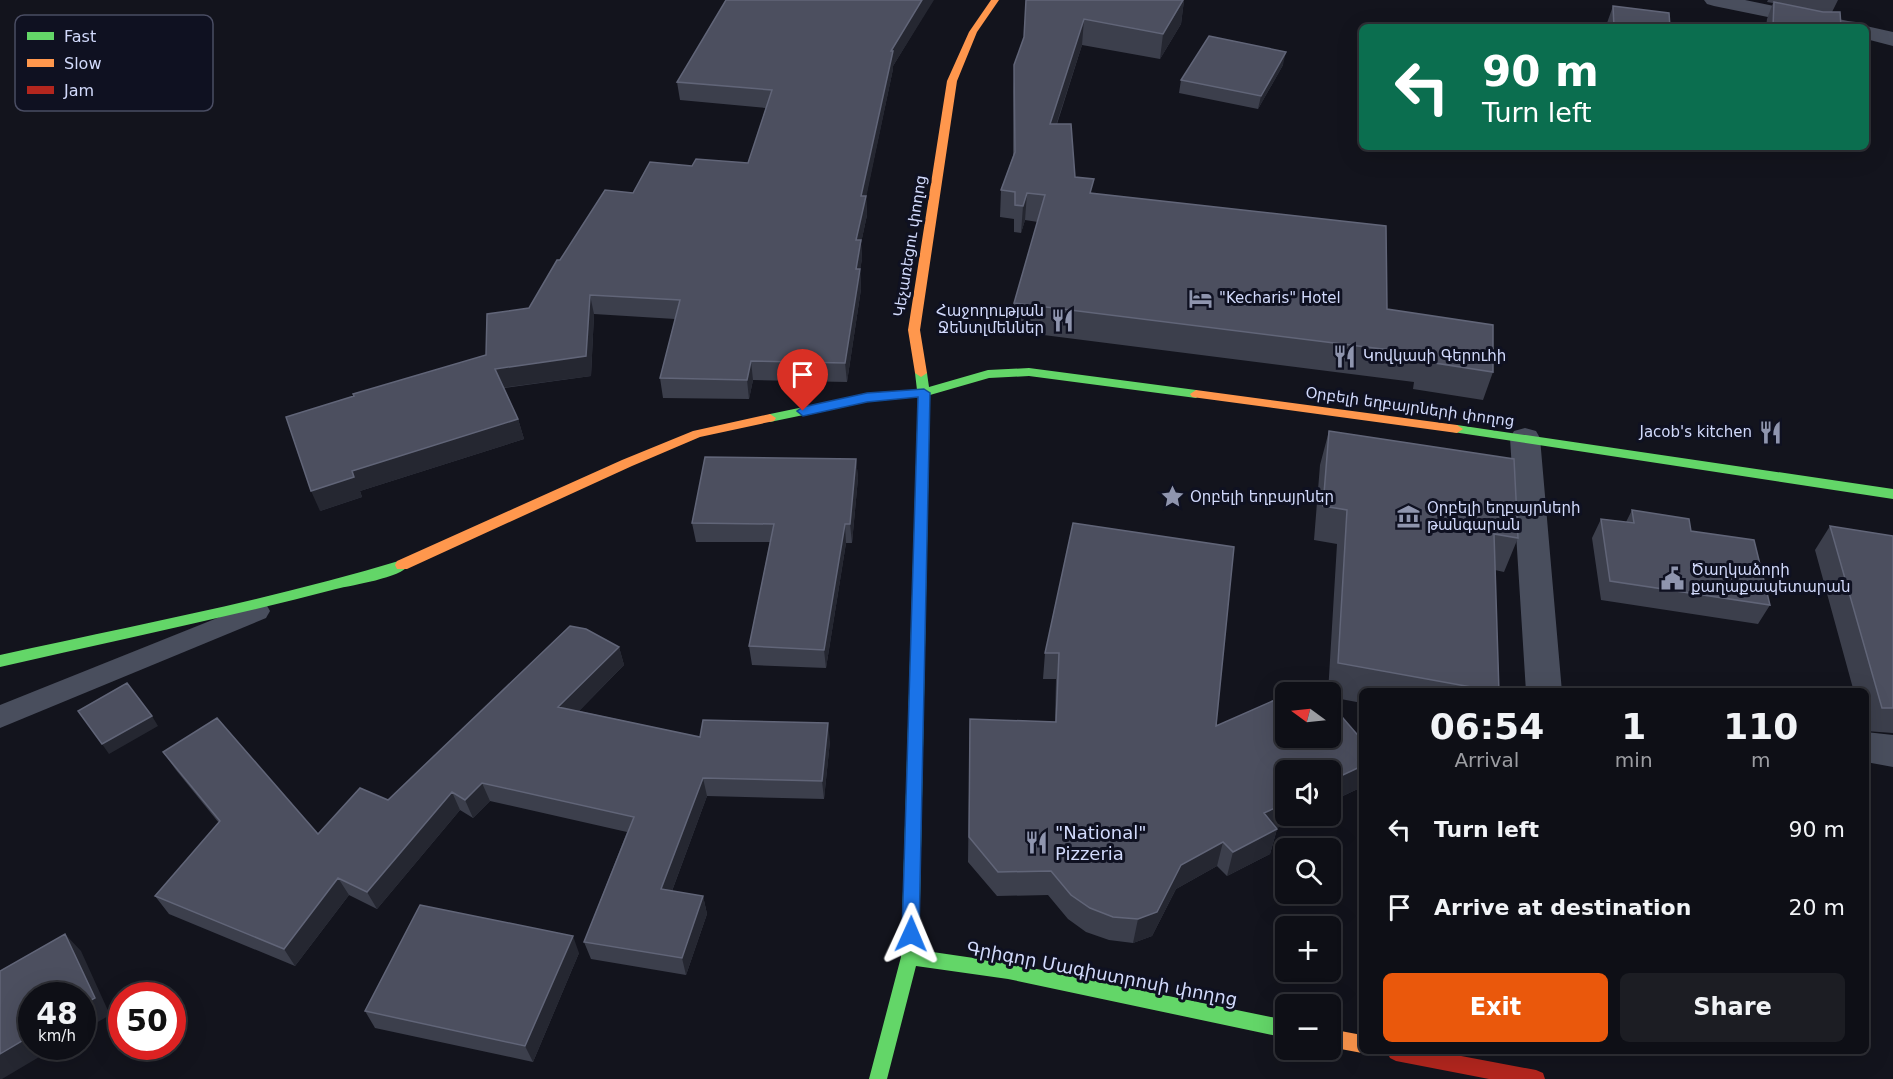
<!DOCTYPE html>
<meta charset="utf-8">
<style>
body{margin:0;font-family:"DejaVu Sans","Noto Sans Armenian",sans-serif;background:#1c1d23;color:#f1f3f6;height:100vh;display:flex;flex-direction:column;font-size:22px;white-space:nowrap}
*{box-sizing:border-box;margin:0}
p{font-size:20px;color:#9b9ca1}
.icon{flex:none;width:33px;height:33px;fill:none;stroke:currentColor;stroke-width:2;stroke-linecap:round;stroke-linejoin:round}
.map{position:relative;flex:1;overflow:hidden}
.panel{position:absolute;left:1359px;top:688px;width:510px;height:366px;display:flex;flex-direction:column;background:#0e0f16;border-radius:9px;box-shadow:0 6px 24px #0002,0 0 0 2px #2e2f35}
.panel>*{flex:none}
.top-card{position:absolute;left:1359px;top:24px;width:510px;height:126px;border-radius:9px;box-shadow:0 6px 24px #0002,0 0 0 2px #2e2f35;background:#0b6e4f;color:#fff;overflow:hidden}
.needle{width:39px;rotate:285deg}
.buttons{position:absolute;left:1275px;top:682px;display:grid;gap:12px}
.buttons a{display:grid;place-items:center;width:66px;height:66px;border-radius:9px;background:#0e0f16;box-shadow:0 6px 24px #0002,0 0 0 2px #2e2f35;font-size:30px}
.speed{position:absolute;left:18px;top:982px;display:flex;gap:12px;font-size:30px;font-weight:700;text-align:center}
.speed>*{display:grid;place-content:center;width:78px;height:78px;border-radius:50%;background:#0e0f16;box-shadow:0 6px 24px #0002,0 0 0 2px #2e2f35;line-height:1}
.speed small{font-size:15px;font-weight:400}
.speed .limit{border:9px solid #d22;background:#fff;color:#111}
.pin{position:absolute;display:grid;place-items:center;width:51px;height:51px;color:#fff;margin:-62px -26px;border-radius:50% 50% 50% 0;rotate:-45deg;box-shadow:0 0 6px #0007}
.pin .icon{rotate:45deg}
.me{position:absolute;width:66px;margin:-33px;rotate:1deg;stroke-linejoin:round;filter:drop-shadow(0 0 4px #0008)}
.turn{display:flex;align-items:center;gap:21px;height:126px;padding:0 24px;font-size:27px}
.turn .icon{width:78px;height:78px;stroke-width:2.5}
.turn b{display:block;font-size:42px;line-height:51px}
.eta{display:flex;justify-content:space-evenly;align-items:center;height:102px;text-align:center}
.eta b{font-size:36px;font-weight:800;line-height:42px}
.action{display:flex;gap:12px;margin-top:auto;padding:12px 24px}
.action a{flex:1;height:69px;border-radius:9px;background:#ea580c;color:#fff;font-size:24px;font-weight:800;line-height:69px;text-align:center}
.action a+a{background:#1c1d23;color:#f1f3f6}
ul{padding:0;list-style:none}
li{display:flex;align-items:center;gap:18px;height:78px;padding:0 24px}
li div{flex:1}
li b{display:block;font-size:22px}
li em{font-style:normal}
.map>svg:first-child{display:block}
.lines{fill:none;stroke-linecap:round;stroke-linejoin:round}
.lane{fill:#494e5d;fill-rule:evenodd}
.street{fill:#494e5d;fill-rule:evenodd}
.fast{fill:#63d668;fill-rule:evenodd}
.slow{fill:#ff974d;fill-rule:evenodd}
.jam{fill:#b3261e;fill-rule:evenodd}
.wall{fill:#3c3f4c}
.shaded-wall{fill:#252731}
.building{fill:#4c4f5f;stroke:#616578;stroke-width:1.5}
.route{fill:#1a73e8;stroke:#114b97;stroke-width:1.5}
.labels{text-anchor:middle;stroke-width:6;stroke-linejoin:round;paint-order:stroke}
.street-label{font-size:15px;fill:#d2dafc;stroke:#0f1121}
.poi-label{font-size:15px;fill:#d2dafc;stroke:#0f1121;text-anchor:start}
.near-poi-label{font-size:18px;fill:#d2dafc;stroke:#0f1121;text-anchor:start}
.near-street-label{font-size:18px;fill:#d2dafc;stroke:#0f1121}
.key{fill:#0f1121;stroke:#4a4d63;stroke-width:1.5}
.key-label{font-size:16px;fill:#d2dafc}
</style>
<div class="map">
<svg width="1893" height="1079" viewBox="0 0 1893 1079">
<rect width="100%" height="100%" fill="#13141d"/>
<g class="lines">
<path class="lane" d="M257 602 266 604 270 611 266 618 0 728V705Z"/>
<path class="street" d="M1704 0H1745L1848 21 1856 22 1859 27H1816L1714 6 1707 4Z
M1866 26 1893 32V46L1866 39V27H1860Z
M1525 428 1536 431 1540 438 1562 692H1526L1510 438 1514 431Z
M1866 732 1893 735V767L1866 762Z"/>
<path class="fast" d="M1029 368 1196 390 1202 394 1196 398 1029 376 989 378 930 395 919 950 1008 963 1286 1020V1038L1008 979 916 966 887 1079H869L901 957 918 397 866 402 770 422 764 418 770 414 866 394 917 390 915 373 921 369 927 373 929 387 988 370Z
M1457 425 1893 489V499L1453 432 1451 429Z
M402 560 407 561 409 565C401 578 352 585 336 589 225 618 112 641 0 667V655C134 625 271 600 402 560Z"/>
<path class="slow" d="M991 0H999L977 32 957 81 920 330 927 373 921 377 915 373 908 330 947 81 969 32Z
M1196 390 1457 425 1463 429 1457 433 1192 397 1190 394Z
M770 414 776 418 774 421 700 437 632 466 407 569H397L395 565 397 561 622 460 693 431Z
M1330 1029 1362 1035V1052H1365L1362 1053 1330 1047Z"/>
<path class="jam" d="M1387 1052H1440L1536 1070 1543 1073 1545 1079H1489L1396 1061 1390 1058Z"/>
</g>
<path class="wall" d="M1026 0H1184L1181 24 1160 59 1082 45 1057 124 1075 177 1092 193 1387 309 1493 372 1483 400 1413 389 1414 382 1013 331 1014 303 1038 222 1025 220 1021 233 1014 232V219L1000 217 1001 190 1013 156V91L1014 65 1024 37Z
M1768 0H1838L1832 12 1841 27H1766L1767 19 1773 3 1767 2Z
M930 5 893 66V69L866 196 867 215 861 243 862 259 860 269 861 289 847 382 753 380 749 399 663 398 660 378 675 319 594 314 591 376 504 388 518 419 524 439 360 491 362 497 320 511 486 355 529 308 560 260 692 166 748 163 766 108 680 100 677 82Z
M1613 6 1670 27H1607V23Z
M1283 65 1258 109 1179 93 1181 80Z
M1329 431 1518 538 1504 572 1495 570 1499 692H1362V703L1330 697V693H1328L1337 544 1314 540 1320 465Z
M856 459 858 478 852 543H846L826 668 752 665 749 646 770 542H696L692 523Z
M1632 510 1691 531 1770 605 1758 624 1601 600 1592 538 1601 519 1626 522Z
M1073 523 1216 726 1362 740V787L1330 802V771L1286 816H1302L1276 828 1277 829 1270 854 1227 876 1217 866 1176 889 1152 936 1133 943 1109 940 1086 932 1068 919 1048 895 997 896 968 862 970 719 1055 722 1056 679H1043L1045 653Z
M1830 526 1893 536V733L1866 731V692H1854L1815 550Z
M619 647 624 665 579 711 700 737 830 741 824 799 707 796 672 891 703 896 707 914 686 975 591 959 584 942 627 832 490 801 473 818 460 810 377 909 349 895 295 966 169 914 155 896 219 823 176 770 163 752 318 834 388 800Z
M579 953 533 1062 375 1028 365 1011Z"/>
<path class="shaded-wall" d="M922 0H934L893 66V69L864 208 866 196 867 215 861 243 862 259 857 289 856 240 861 196 891 51Z
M1184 0 1181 24 1160 59 1163 34Z
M1084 19 1082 45 1048 150 1050 124Z
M1286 52 1283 65 1258 109 1261 96Z
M1027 193 1025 220 1021 233 1023 206Z
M860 269 861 289 847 382 845 363Z
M590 295 594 314 591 376 501 388 495 369Z
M751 361 753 380 749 399 747 380Z
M518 419 524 439 360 491 362 497 320 511 311 491 352 471Z
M856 459 858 478 852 543 850 524Z
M845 524 846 543 826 668 824 650Z
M619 647 624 665 564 726 558 707Z
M152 716 158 726 109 754 102 744Z
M828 723 830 741 824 799 822 781Z
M1362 766V787L1330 802V781Z
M703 778 707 796 666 907 661 889Z
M482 783 490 801 473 818 465 800Z
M452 792 460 810 377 909 367 892Z
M1286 803V816H1302L1257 838 1264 813Z
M1277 829 1270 854 1227 876 1233 852Z
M1223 842 1217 866 1176 889 1152 936 1133 943 1138 919 1181 865Z
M338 878 349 895 295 966 284 949Z
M703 896 707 914 686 975 682 958Z
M65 934 81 951 110 1015 82 1031V1005Z
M573 936 579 953 533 1062 525 1046Z
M32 1035V1047H56L2 1079H0V1054Z"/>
<path class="building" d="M726 0H922L891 51H893L861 196H866L856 240H861L856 269H860L845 363 751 361 747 380 660 378 680 300 590 295 586 356 495 369 518 419 352 471 354 477 311 491 286 417 354 396 353 394 486 355 487 314 529 308 557 260H560L605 190 633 193 650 162 692 166 696 159 748 163 772 90 677 82Z
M1026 0H1183L1163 34 1084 19 1050 124H1071L1075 177 1094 179 1090 193 1386 226 1387 309 1493 325V372L1422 361V354L1014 303 1045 195 1027 193 1023 206 1015 205V192L1001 190 1015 152 1014 65 1024 37Z
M1774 2 1823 12H1840L1841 27H1773Z
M1613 6 1669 13 1670 27H1614Z
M1209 36 1286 52 1261 96 1181 80Z
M1329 431 1514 459 1518 538 1494 534 1499 692 1338 663 1347 510 1323 506Z
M705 457 856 459 850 524H845L824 650 749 646 774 524 692 523Z
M1632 510 1689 519 1691 531 1754 540 1770 605 1610 581 1601 519 1634 523Z
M1073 523 1234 547 1216 726 1286 695V738H1330V703L1362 740V766L1330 781V771H1286V803L1264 813 1277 829 1233 852 1223 842 1181 865 1157 912 1138 919 1113 917 1090 908 1071 895 1051 871 998 872 969 837 970 719 1056 722 1059 653H1045Z
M1830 526 1893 536V708H1882Z
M570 626 586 629 619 647 558 707 700 737 703 720 828 723 822 781 703 778 661 889 703 896 682 958 584 942 634 817 482 783 465 800 452 792 367 892 338 878 284 949 155 896 220 821 163 752 217 718 318 834 360 788 388 800Z
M127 683 152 716 102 744 78 711Z
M1313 683 1321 693H1290Z
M420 905 573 936 525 1046 365 1011Z
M65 934 95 998 82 1005V996H32V1035L0 1054V971Z"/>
<path class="route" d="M924 389 930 393 919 934 917 939 911 941 905 939 902 934 918 397 867 402 803 416 797 411 803 407 867 393Z"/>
<defs>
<symbol id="hotel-bare" viewBox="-9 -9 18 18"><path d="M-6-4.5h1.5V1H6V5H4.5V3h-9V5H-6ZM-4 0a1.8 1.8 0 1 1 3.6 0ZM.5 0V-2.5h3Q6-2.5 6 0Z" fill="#8f95ae" stroke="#0f1121" stroke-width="2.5" paint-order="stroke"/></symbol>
<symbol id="restaurant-bare" viewBox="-9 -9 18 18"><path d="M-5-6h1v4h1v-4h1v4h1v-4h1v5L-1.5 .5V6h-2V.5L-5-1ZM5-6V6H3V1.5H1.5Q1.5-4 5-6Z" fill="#8f95ae" stroke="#0f1121" stroke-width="2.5" paint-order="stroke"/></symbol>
<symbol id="sight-bare" viewBox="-9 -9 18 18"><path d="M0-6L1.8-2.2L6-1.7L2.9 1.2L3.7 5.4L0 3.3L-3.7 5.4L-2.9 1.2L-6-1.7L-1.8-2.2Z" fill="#8f95ae" stroke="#0f1121" stroke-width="2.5" paint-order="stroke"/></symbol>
<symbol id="museum-bare" viewBox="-9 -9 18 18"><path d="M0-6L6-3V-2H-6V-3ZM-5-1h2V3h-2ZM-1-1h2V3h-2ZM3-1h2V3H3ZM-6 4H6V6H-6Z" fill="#8f95ae" stroke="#0f1121" stroke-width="2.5" paint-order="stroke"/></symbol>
<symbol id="civic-bare" viewBox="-9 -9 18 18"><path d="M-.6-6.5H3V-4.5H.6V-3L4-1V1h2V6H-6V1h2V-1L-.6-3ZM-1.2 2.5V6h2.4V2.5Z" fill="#8f95ae" stroke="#0f1121" stroke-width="2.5" paint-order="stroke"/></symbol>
</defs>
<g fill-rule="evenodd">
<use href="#hotel-bare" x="1184" y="282" width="33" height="33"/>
<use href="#restaurant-bare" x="1046" y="304" width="33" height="33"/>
<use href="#restaurant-bare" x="1328" y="340" width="33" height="33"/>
<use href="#restaurant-bare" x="1754" y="416" width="33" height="33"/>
<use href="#sight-bare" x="1156" y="480" width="33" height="33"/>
<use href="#museum-bare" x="1392" y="500" width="33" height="33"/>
<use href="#civic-bare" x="1656" y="562" width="33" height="33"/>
<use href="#restaurant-bare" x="1020" y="826" width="33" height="33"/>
</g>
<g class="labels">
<g class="street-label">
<text transform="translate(910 246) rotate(-81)" y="5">Կեչառեցու փողոց</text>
<text transform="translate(1410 407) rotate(8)" y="5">Օրբելի եղբայրների փողոց</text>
</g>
<g class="poi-label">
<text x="1219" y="303">"Kecharis" Hotel</text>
<text x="1044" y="316" text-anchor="end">Հաջողության<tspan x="1044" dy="17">Ջենտլմեններ</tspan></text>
<text x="1363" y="361">Կովկասի Գերուհի</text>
<text x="1752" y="437" text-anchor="end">Jacob's kitchen</text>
<text x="1190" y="502">Օրբելի եղբայրներ</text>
<text x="1427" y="513">Օրբելի եղբայրների<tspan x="1427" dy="17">թանգարան</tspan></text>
<text x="1691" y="575">Ծաղկաձորի<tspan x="1691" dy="17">քաղաքապետարան</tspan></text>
</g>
<g class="near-poi-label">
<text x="1055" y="839">"National"<tspan x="1055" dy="21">Pizzeria</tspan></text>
</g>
<g class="near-street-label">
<text transform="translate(1102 974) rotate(11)" y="6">Գրիգոր Մագիստրոսի փողոց</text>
</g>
</g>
<rect x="15" y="15" width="198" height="96" rx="9" class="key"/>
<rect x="27" y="32" width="27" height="8" fill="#63d668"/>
<rect x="27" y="59" width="27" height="8" fill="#ff974d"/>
<rect x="27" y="86" width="27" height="8" fill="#b3261e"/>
<g class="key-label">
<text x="64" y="42">Fast</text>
<text x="64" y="69">Slow</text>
<text x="64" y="96">Jam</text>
</g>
</svg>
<div class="buttons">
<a><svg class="needle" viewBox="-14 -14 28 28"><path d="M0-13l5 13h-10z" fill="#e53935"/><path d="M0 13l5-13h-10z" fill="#9b9ca1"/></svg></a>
<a><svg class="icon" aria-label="sound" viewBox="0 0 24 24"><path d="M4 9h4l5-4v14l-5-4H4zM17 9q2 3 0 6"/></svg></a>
<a><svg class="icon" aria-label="search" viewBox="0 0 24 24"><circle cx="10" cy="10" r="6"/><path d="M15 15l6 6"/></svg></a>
<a>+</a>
<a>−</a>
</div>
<div class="speed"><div>48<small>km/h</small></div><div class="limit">50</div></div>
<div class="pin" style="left:803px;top:411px;background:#d93025"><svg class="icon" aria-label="arrive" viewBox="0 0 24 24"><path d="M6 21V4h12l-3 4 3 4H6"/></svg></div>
<svg class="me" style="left:911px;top:934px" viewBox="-20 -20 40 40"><path d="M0-17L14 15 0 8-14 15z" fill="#1a73e8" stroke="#fff" stroke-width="4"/></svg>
<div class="top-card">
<div class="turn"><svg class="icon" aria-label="left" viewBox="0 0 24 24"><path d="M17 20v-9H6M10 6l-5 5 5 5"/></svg><div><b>90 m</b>Turn left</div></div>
</div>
<section class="panel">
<div class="eta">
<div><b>06:54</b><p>Arrival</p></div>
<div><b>1</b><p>min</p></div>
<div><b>110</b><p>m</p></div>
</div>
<ul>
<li><svg class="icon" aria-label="left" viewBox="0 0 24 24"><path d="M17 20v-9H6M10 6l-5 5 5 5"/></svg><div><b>Turn left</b></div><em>90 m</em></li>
<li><svg class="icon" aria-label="arrive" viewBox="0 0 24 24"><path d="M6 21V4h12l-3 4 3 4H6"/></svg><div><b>Arrive at destination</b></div><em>20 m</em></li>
</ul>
<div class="action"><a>Exit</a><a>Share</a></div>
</section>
</div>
